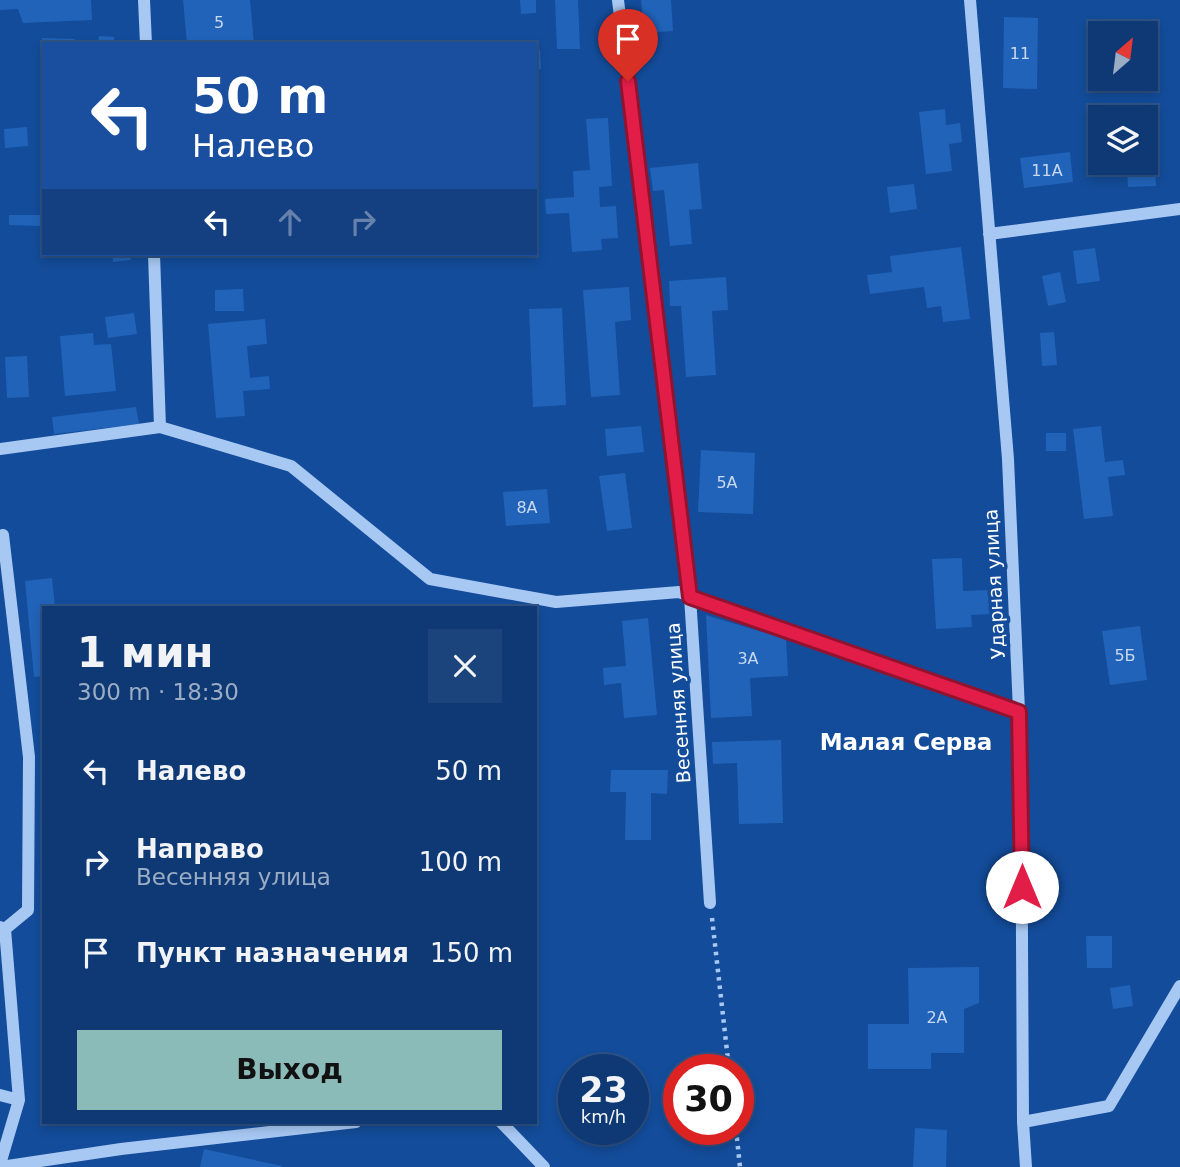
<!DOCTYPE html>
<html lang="ru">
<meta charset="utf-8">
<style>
body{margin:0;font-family:"DejaVu Sans",sans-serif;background:#1c447c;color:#f1f3f6;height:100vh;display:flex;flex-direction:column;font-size:26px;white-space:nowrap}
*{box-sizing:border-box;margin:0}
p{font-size:23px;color:#9bacc5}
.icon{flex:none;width:38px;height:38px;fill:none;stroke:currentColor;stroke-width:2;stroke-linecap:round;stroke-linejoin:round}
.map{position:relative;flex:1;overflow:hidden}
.drawer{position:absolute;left:42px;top:606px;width:495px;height:518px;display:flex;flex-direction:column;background:#0e3974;border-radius:0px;box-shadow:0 4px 10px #0003,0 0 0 2px #2e5386}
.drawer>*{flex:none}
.guide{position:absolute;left:42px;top:42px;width:495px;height:214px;border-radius:0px;box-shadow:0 4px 10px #0003,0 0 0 2px #2e5386;background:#1a4fa0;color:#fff;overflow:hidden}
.needle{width:46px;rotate:28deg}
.fabs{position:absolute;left:1088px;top:21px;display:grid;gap:14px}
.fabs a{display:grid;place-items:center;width:70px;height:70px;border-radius:0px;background:#0e3974;box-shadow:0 4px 10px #0003,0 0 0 2px #2e5386;font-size:35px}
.speed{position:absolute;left:558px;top:1054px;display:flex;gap:14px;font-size:35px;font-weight:700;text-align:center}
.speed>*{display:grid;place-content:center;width:91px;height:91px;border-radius:50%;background:#0e3974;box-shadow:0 4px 10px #0003,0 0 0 2px #2e5386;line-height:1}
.speed small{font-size:18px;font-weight:400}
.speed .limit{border:10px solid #d22;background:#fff;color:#111}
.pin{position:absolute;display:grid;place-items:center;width:60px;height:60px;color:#fff;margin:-72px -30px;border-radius:50% 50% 50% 0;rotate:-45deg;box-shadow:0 0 7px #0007}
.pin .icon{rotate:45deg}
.me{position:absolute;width:77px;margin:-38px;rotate:0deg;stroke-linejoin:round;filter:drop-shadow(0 0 5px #0008)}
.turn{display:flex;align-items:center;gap:24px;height:147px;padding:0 35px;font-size:32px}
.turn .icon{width:91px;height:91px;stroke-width:2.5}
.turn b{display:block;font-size:49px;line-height:60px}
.lanes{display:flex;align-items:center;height:66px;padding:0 35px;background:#0003;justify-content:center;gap:35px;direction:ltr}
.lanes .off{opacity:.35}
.round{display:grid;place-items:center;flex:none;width:74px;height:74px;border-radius:0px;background:#1c447c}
.overview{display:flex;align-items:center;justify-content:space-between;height:119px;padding:0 35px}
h1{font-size:42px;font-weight:700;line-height:52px}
.primary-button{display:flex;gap:14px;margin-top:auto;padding:14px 35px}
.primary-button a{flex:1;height:80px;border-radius:0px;background:#8bbbb9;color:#111;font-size:28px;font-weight:700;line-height:80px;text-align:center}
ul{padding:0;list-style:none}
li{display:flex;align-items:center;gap:21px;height:91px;padding:0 35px}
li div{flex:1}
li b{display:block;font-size:26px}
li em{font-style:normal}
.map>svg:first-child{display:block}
.building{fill:#2163b9}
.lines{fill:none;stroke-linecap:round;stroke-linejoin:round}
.path{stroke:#a7c8f3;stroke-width:4.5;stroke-dasharray:3.5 5;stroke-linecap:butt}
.minor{stroke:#a7c8f3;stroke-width:12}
.route-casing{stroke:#92132f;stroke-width:18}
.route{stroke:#e11d48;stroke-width:12}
.labels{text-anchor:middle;stroke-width:7;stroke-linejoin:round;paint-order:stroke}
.number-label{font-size:16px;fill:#c8d8ee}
.street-label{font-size:19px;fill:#fff;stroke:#134c9a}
.quarter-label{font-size:23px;font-weight:bold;fill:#fff;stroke:#134c9a}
</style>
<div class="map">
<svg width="1180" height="1167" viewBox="0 0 1180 1167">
<rect width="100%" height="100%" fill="#134c9a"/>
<path class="building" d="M0 0H91L92 20 23 23 18 9 0 10Z
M183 0H250L254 44H187Z
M520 0H536V13L521 14Z
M555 0H578L580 49H557Z
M641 0H671L673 31 644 33Z
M1004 17 1038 18 1037 89 1003 88Z
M99 36 114 37V44H98Z
M42 38 75 39 74 44H42Z
M536 50H540L541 69H536Z
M945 109 946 125 960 123 962 142 949 144 952 171 926 174 919 112Z
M608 118 612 186 599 187 600 207 616 206 618 238 601 239 602 250 572 252 569 213 546 214 545 199 574 197 573 171 590 170 586 119Z
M27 127 28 146 5 148 4 129Z
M1070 152 1073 182 1024 188 1020 158Z
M698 163 702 209 689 210 692 244 670 246 664 190 653 191 650 168Z
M1155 169 1156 186 1128 187 1127 171Z
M914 184 917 209 890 213 887 187Z
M9 215H42V226L9 225Z
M961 247 970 319 943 322 941 306 927 308 924 287 870 294 867 275 892 272 890 256Z
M1095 248 1100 281 1077 284 1073 251Z
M112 254H130L131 260 113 262Z
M1060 272 1066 302 1048 306 1042 276Z
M726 277 728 310 712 311 716 375 686 377 681 306H670L669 281Z
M629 287 631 320 615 322 620 395 591 397 583 290Z
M243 289 244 311H215V290Z
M562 308 566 405 533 407 529 309Z
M134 313 137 334 108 338 105 317Z
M265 319 267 344 247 346 250 378 269 376 270 389 243 391 245 416 216 418 208 324Z
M1054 332 1057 365 1042 366 1040 333Z
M93 333 94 345 111 344 116 391 65 396 60 336Z
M27 356 29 397 7 398 5 357Z
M136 407 139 424 54 434 52 417Z
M641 426 644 452 607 456 605 429Z
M1101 426 1105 462 1123 460 1125 475 1108 477 1113 516 1084 519 1073 429Z
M1046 433H1066V451H1046Z
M701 450 755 453 753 514 698 512Z
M625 473 632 528 607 531 599 476Z
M547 489 550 523 506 526 503 492Z
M962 558 963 591 990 590 991 614 971 615 972 627 936 629 932 559Z
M52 578 55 607H44V676L34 677 25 581Z
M706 615 786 639 788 676 750 678 752 716 711 718Z
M648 618 657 715 624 718 621 683 604 685 603 668 626 666 622 621Z
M1140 626 1147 680 1110 685 1102 631Z
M781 740 783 823 739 824 737 763 713 764 712 742Z
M611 770H668L667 794 651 793V840H625L626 792H610Z
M1086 936H1112V968H1087Z
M979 967V1003L964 1009V1053H931V1069H868V1024H909L908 968Z
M1130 985 1133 1006 1113 1009 1110 988Z
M915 1128 947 1130 946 1167H913Z
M204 1149 282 1166V1167H200Z"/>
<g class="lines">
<path class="path" d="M712 918 729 1069
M736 1129 740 1167"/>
<path class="minor" d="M144 0 146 44
M618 0 690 597 710 903
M970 0 1008 459 1021 757 1023 1122 1026 1167
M989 234 1180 209
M154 254 160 427
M0 449 160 427 291 466 430 579 556 602 679 592 1019 712
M3 535 29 757 28 910 5 929
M0 927 5 929 19 1100
M0 1095 19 1100 0 1164
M501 1122 544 1167
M1023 1122 1109 1106 1180 986
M0 1167 121 1149 356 1122"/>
</g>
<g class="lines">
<defs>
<path id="route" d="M628 81 690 597 1019 712 1022 887"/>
</defs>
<use href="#route" class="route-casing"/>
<use href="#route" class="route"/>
</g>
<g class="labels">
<g class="number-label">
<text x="219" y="28">5</text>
<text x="1020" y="59">11</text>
<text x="1047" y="176">11А</text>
<text x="727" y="488">5А</text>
<text x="527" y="513">8А</text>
<text x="1125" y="661">5Б</text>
<text x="748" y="664">3А</text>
<text x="937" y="1023">2А</text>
</g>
<g class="street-label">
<text transform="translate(994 584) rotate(-93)" y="7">Ударная улица</text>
<text transform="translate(678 703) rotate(-94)" y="7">Весенняя улица</text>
</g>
<g class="quarter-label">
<text x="906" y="750">Малая Серва</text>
</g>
</g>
</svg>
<div class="fabs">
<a><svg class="needle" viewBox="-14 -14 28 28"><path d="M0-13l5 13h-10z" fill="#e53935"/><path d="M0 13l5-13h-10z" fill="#9bacc5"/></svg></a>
<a><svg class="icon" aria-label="layers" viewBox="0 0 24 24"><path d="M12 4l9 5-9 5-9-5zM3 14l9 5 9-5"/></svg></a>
</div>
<div class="speed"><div>23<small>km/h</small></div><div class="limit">30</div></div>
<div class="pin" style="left:628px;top:81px;background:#d93025"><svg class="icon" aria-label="arrive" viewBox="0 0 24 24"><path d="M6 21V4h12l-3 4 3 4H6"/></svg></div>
<svg class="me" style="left:1022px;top:887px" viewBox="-20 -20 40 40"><circle r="19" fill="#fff"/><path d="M0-13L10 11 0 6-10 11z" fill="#e11d48"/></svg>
<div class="guide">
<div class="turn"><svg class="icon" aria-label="left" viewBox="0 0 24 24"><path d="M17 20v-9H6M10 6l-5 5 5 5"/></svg><div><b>50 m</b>Налево</div></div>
<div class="lanes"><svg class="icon" aria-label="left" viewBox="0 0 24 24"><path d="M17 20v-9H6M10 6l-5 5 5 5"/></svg><svg class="icon off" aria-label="ahead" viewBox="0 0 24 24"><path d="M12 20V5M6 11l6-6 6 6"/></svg><svg class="icon off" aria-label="right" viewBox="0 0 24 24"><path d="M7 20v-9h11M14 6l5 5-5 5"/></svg></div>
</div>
<section class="drawer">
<div class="overview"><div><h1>1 мин</h1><p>300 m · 18:30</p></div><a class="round"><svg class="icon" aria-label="close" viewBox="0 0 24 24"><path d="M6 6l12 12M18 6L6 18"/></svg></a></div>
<ul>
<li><svg class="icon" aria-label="left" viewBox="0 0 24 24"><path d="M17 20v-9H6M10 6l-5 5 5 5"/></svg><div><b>Налево</b></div><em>50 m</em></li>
<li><svg class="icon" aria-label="right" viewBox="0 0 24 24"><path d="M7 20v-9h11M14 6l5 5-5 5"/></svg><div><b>Направо</b><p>Весенняя улица</p></div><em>100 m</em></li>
<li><svg class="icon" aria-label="arrive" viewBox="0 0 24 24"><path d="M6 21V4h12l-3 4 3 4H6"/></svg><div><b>Пункт назначения</b></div><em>150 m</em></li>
</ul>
<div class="primary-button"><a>Выход</a></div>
</section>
</div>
